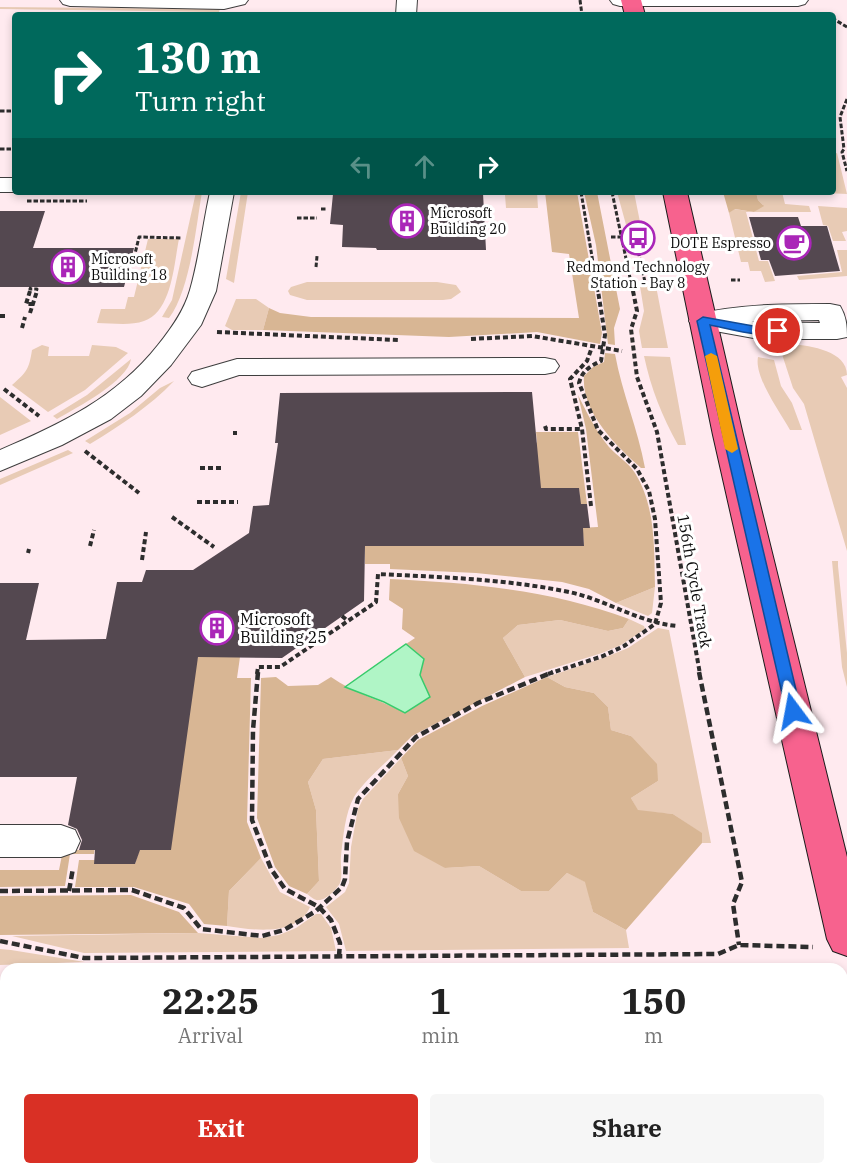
<!DOCTYPE html>
<style>
body{margin:0;font-family:"IBM Plex Serif",serif;background:#f6f6f6;color:#222;height:100vh;display:flex;flex-direction:column;font-size:22px;white-space:nowrap}
*{box-sizing:border-box;margin:0}
p{font-size:20px;color:#767676}
.icon{flex:none;width:33px;height:33px;fill:none;stroke:currentColor;stroke-width:2;stroke-linecap:round;stroke-linejoin:round}
.map{position:relative;flex:1;overflow:hidden}
.panel{position:absolute;left:0px;top:963px;width:848px;height:212px;display:flex;flex-direction:column;background:#fff;border-radius:18px 18px 0 0;box-shadow:0 3px 9px #0003}
.panel>*{flex:none}
.banner{position:absolute;left:12px;top:12px;width:824px;height:183px;border-radius:6px;box-shadow:0 3px 9px #0003;background:#00695c;color:#fff;overflow:hidden}
.pin{position:absolute;display:grid;place-items:center;width:51px;height:51px;color:#fff;margin:-26px;border:3px solid #fff;border-radius:50%;box-shadow:0 2px 6px #0007}
.me{position:absolute;width:66px;margin:-33px;rotate:347deg;stroke-linejoin:round;filter:drop-shadow(0 0 4px #0008)}
.turn{display:flex;align-items:center;gap:21px;height:126px;padding:0 24px;font-size:27px}
.turn .icon{width:78px;height:78px;stroke-width:2.5}
.turn b{display:block;font-size:42px;line-height:51px}
.lanes{display:flex;align-items:center;height:57px;padding:0 24px;background:#0003;justify-content:center;gap:30px;direction:ltr}
.lanes .off{opacity:.35}
.eta{display:flex;justify-content:space-evenly;align-items:center;height:102px;text-align:center}
.eta b{font-size:36px;font-weight:800;line-height:42px}
.action{display:flex;gap:12px;margin-top:auto;padding:12px 24px}
.action a{flex:1;height:69px;border-radius:6px;background:#d93025;color:#fff;font-size:24px;font-weight:800;line-height:69px;text-align:center}
.action a+a{background:#f6f6f6;color:#222}
.map>svg:first-child{display:block}
.green{fill:#e8cbb5}
.forest{fill:#d8b694}
.water{fill:#b0f5c6;stroke:#38cb6b;stroke-width:1.5}
.building{fill:#544850}
.lines{fill:none;stroke-linecap:round;stroke-linejoin:round}
.minor-casing{stroke:#3e3e3e;stroke-width:2}
.major-casing{stroke:#1c1c1c;stroke-width:2}
.path-far2{stroke:#2d2d2d;stroke-width:3;stroke-dasharray:4.5 2;stroke-linecap:butt}
.path-far1{stroke:#2d2d2d;stroke-width:4;stroke-dasharray:5 3;stroke-linecap:butt}
.path{stroke:#2d2d2d;stroke-width:4.5;stroke-dasharray:8 4;stroke-linecap:butt}
.minor{fill:#fff;fill-rule:evenodd}
.major{fill:#f7628e;fill-rule:evenodd}
.route{fill:#1a73e8;stroke:#114b97;stroke-width:1.5}
.slow{fill:#f59e0b}
.labels{text-anchor:middle;stroke-width:6;stroke-linejoin:round;paint-order:stroke}
.far-poi-label{font-size:14px;fill:#0b0b0b;stroke:#fff;text-anchor:start}
.street-label{font-size:16px;fill:#0b0b0b;stroke:#fff}
.poi-label{font-size:16px;fill:#0b0b0b;stroke:#fff;text-anchor:start}
</style>
<div class="map">
<svg width="847" height="1174" viewBox="0 0 847 1174">
<rect width="100%" height="100%" fill="#ffeaef"/>
<path class="green" d="M0 7 220 9 219 12 0 9Z
M837 153 847 194 805 192H832L833 154Z
M196 192H202C196 227 190 291 169 318L162 317 172 300Z
M241 192H248L234 283 226 279Z
M478 192H537L538 208H506L505 195Z
M617 192H634L642 232H628Z
M756 192H782L785 204 809 206 811 212H746L759 261H768L775 281 765 282 761 271H750L748 262H741L729 213 734 209 754 212 763 205 758 200Z
M818 206 847 208V231L842 232 846 241H833L828 226 823 225Z
M148 239H179C174 263 172 312 144 321 130 326 112 323 97 323L101 309H125L128 297H134Z
M837 250H847V276L799 280 797 276 842 272Z
M307 282H437L456 285 461 292 451 299 443 300H307L290 295 288 291 291 287Z
M640 286H656L668 348H642L639 331 644 311Z
M236 299H256L269 308 263 330H232L225 326Z
M792 344C811 346 847 351 847 375L841 377 847 388V551L804 404 793 388 779 345Z
M42 345 49 347 48 356H89L92 345 116 347 128 353 85 390 48 412 12 385C27 372 29 369 32 350Z
M644 356 670 357 686 445H678C662 416 651 389 644 356Z
M758 357 774 360 781 386 792 403 802 430H790C780 412 754 377 758 357Z
M131 359C128 381 76 408 57 419L53 416 87 395Z
M174 381C149 407 121 425 90 444L85 441 130 413 160 388Z
M0 397 31 421 0 435Z
M68 450 73 453 0 485V479Z
M832 561H838V566L847 653V687L842 667Z
M655 587 652 613 648 616 616 603Z
M629 619 644 626 645 629 621 645 602 653 525 677 503 638 518 625 560 620 608 631 623 628Z
M658 628 669 630 711 843H702L701 833 673 814 638 811 631 798 658 781 631 736 611 730 608 707 594 693 565 687 547 677 606 657 628 648Z
M398 750C384 765 364 781 354 797 345 813 343 838 341 856 340 865 343 875 340 883 337 889 326 900 319 900 315 901 310 896 307 894L319 881 316 810 308 782 323 759Z
M401 758 408 776 398 794 445 868 479 866 521 891H549L567 873 586 882 593 912 626 930 629 948 346 951 339 924 326 907 345 892 349 883 351 847 358 809 363 799Z
M261 858 280 892 310 907C297 937 252 930 227 926L229 891Z
M316 914H321L331 928 336 951 84 953 12 936 198 933 261 938 279 935 296 928Z
M0 949 11 950 85 962 0 965Z
M204 1168H573V1169L474 1174H203Z"/>
<path class="forest" d="M545 192H577L602 333 600 344 537 332 449 337 263 330 269 308 280 313 311 317 579 318 569 254 552 252Z
M584 192H597L620 309 614 328 615 345 608 344 596 245Z
M723 192H756L758 200 764 206 754 212 735 209 729 213Z
M605 353 615 354C622 393 638 429 645 468H641C616 446 581 412 584 376L593 367 604 362Z
M578 395C587 413 596 431 609 447 617 456 629 463 635 473 656 507 654 548 655 587L616 603 589 589 562 582 476 573 390 569V564H365V546H584L583 534 578 528 598 527 586 429Z
M536 432H578L587 504H578L580 500 579 488H504L537 442Z
M390 579C472 583 552 590 629 619L623 628 608 631 560 620 518 625 503 638 525 677 412 736 398 750 323 759 308 782 316 810 319 881 307 894 289 886 275 867 257 818 261 678 276 677 288 686 318 685 331 677C353 693 381 700 405 713L420 675 424 659 406 644 415 638 402 629 403 609 389 600Z
M198 657H240L237 678H251L247 822 261 858 229 891 227 926 204 924 189 904 134 887H75L79 860H95L94 864H135Z
M547 677 565 687 594 693 608 707 611 730 631 736 657 764 658 781 631 798 638 810 673 814 702 833V843L626 930 593 912 585 882 567 873 549 891H521L479 866 445 868 414 851 399 818 398 794 408 776 401 758 418 740 482 706Z
M95 847 94 854H70L65 886 0 887V870H59L63 850H87Z
M131 895 179 912 198 933 0 935V896Z"/>
<path class="water" d="M406 644 424 659 420 675 430 697 405 713 384 702 345 687Z"/>
<path class="building" d="M340 192 483 193 486 250H377L376 248 342 247 343 225 330 224 333 194H340Z
M0 211H45L33 248H134L124 287H0Z
M749 217H798L801 226H827L840 271 775 276 769 260H761Z
M532 392 541 488H579L581 504H587L590 528H583L584 546H365L364 601 282 658 198 657 171 850H140L135 864H94L95 850H79L82 840 77 829 68 825 77 777H0V583H39L26 640 106 639 117 582H142L146 570H193L249 533 253 506 269 505 278 443H275L280 393Z"/>
<g class="lines">
<defs>
<path id="minor" d="M60 0H248L245 4 224 9 70 6 63 4Z
M397 0H417L416 15H396Z
M610 0H808L805 4 798 6H620L613 4Z
M0 178H15L16 192H0Z
M210 192H234L216 291 201 325 171 365 141 396 111 419 62 445 0 471V450C61 424 116 398 158 345 171 329 184 311 190 290 199 259 203 224 210 192Z
M830 304 840 306C846 316 847 325 847 337L837 339H759L693 327 689 321 693 315C738 304 784 304 830 304ZM819 320 820 323 752 322 755 321Z
M545 358 555 360 559 366 555 372 545 374 239 375 202 387 192 384 188 378 192 372 237 359Z
M0 825H61L75 830 80 841 75 852 61 857H0Z
M104 1168H150L149 1174H103Z"/>
<path id="major" d="M621 0H641L645 15H625Z
M663 192H687L743 435 847 857V956L833 951 827 939 713 435Z
M842 1001H847V1039H842Z
M0 1008H6V1046H0Z"/>
</defs>
<use href="#minor" class="minor-casing"/>
<use href="#major" class="major-casing"/>
<path class="path-far2" d="M580 0 582 15
M832 18 847 27
M847 99 840 117 844 149 842 152 847 171
M0 111H15
M0 149H15
M581 192 598 292
M612 192 633 292
M27 201H87
M321 209H326
M297 218H317
M611 237H635L645 282
M134 258 139 237 182 238
M316 267 317 256
M731 280H740
M31 287 30 289H37L36 292"/>
<path class="path-far1" d="M30 291 26 304H33
M633 291 637 311 631 329 637 377 657 432 700 674
M30 313 37 291
M0 316H7
M22 328 25 317
M217 332 398 340
M471 339 532 336 622 351
M4 389 39 416
M545 426 546 429H581
M233 433H237
M85 451 139 493
M200 468H222
M197 502H238
M591 506 582 429 570 379 587 361 592 347
M172 517 214 547
M90 546 94 530
M28 553 29 549
M142 560 146 532
M342 616 348 621
M257 674 258 667H280L376 602 378 574C440 577 503 579 564 591 604 598 636 622 677 626
M548 674 603 656 624 646 655 624 661 603 655 519 649 491 637 469 598 430 579 383C582 371 590 366 601 361L605 335 598 291"/>
<path class="path" d="M258 672 253 730 252 820 271 869 285 889 319 907 331 920 340 943 339 956
M699 672 742 882 733 904 739 945
M0 891 132 890 184 908 201 929 262 936 284 930 316 911 342 887 345 879 347 842 358 799 416 737 478 703 553 672
M69 891 73 868
M0 941 84 958 718 954 739 945 813 947
M75 1168V1174
M695 1168 697 1174
M796 1168 799 1174
M192 1174 193 1168"/>
<use href="#minor" class="minor"/>
<use href="#major" class="major"/>
</g>
<path class="route" d="M703 317 759 327 778 328 784 331C771 341 727 328 710 325L801 711 799 715H788L786 711 697 321Z"/>
<path class="slow" d="M711 353 717 356 738 449 732 453 725 449 705 356Z"/>
<defs>
<symbol id="building-ring" viewBox="-11 -11 22 22"><circle r="9.5" fill="#fff" stroke="#aa26b8" stroke-width="1.5"/><path d="M-4-6H4V6H1V3H-1V6H-4ZM-2.5-4.3h1.7v1.8h-1.7ZM.8-4.3h1.7v1.8H.8ZM-2.5-1h1.7V.8h-1.7ZM.8-1h1.7V.8H.8Z" fill="#aa26b8"/></symbol>
<symbol id="bus-ring" viewBox="-11 -11 22 22"><circle r="9.5" fill="#fff" stroke="#aa26b8" stroke-width="1.5"/><path d="M-5-6H5V4H4V6H2V4H-2V6H-4V4H-5ZM-3.5-4V0h7V-4ZM-3.5 1.2v1.5H-2V1.2ZM2 1.2v1.5H3.5V1.2Z" fill="#aa26b8"/></symbol>
<symbol id="cafe-ring" viewBox="-11 -11 22 22"><circle r="9.5" fill="#fff" stroke="#aa26b8" stroke-width="1.5"/><path d="M-5.5-4.5H6V0H3Q3 3.5 0 3.5H-2.5Q-5.5 3.5-5.5 0ZM3-3.2v2h1.7v-2ZM-6 4.5H4V6H-6Z" fill="#aa26b8"/></symbol>
</defs>
<g fill-rule="evenodd">
<use href="#building-ring" x="388" y="202" width="38" height="38"/>
<use href="#bus-ring" x="619" y="219" width="38" height="38"/>
<use href="#cafe-ring" x="775" y="224" width="38" height="38"/>
<use href="#building-ring" x="49" y="248" width="38" height="38"/>
<use href="#building-ring" x="198" y="609" width="38" height="38"/>
</g>
<g class="labels">
<g class="far-poi-label">
<text x="430" y="218">Microsoft<tspan x="430" dy="16">Building 20</tspan></text>
<text x="771" y="248" text-anchor="end">DOTE Espresso</text>
<text x="91" y="264">Microsoft<tspan x="91" dy="16">Building 18</tspan></text>
<text x="638" y="272" text-anchor="middle">Redmond Technology<tspan x="638" dy="16">Station - Bay 8</tspan></text>
</g>
<g class="street-label">
<text transform="translate(695 581) rotate(80)" y="6">156th Cycle Track</text>
</g>
<g class="poi-label">
<text x="240" y="625">Microsoft<tspan x="240" dy="18">Building 25</tspan></text>
</g>
</g>
</svg>
<div class="pin" style="left:778px;top:331px;background:#d93025"><svg class="icon" aria-label="arrive" viewBox="0 0 24 24"><path d="M6 21V4h12l-3 4 3 4H6"/></svg></div>
<svg class="me" style="left:793px;top:711px" viewBox="-20 -20 40 40"><path d="M0-17L14 15 0 8-14 15z" fill="#1a73e8" stroke="#fff" stroke-width="4"/></svg>
<div class="banner">
<div class="turn"><svg class="icon" aria-label="right" viewBox="0 0 24 24"><path d="M7 20v-9h11M14 6l5 5-5 5"/></svg><div><b>130 m</b>Turn right</div></div>
<div class="lanes"><svg class="icon off" aria-label="left" viewBox="0 0 24 24"><path d="M17 20v-9H6M10 6l-5 5 5 5"/></svg><svg class="icon off" aria-label="ahead" viewBox="0 0 24 24"><path d="M12 20V5M6 11l6-6 6 6"/></svg><svg class="icon" aria-label="right" viewBox="0 0 24 24"><path d="M7 20v-9h11M14 6l5 5-5 5"/></svg></div>
</div>
<section class="panel">
<div class="eta">
<div><b>22:25</b><p>Arrival</p></div>
<div><b>1</b><p>min</p></div>
<div><b>150</b><p>m</p></div>
</div>
<div class="action"><a>Exit</a><a>Share</a></div>
</section>
</div>
